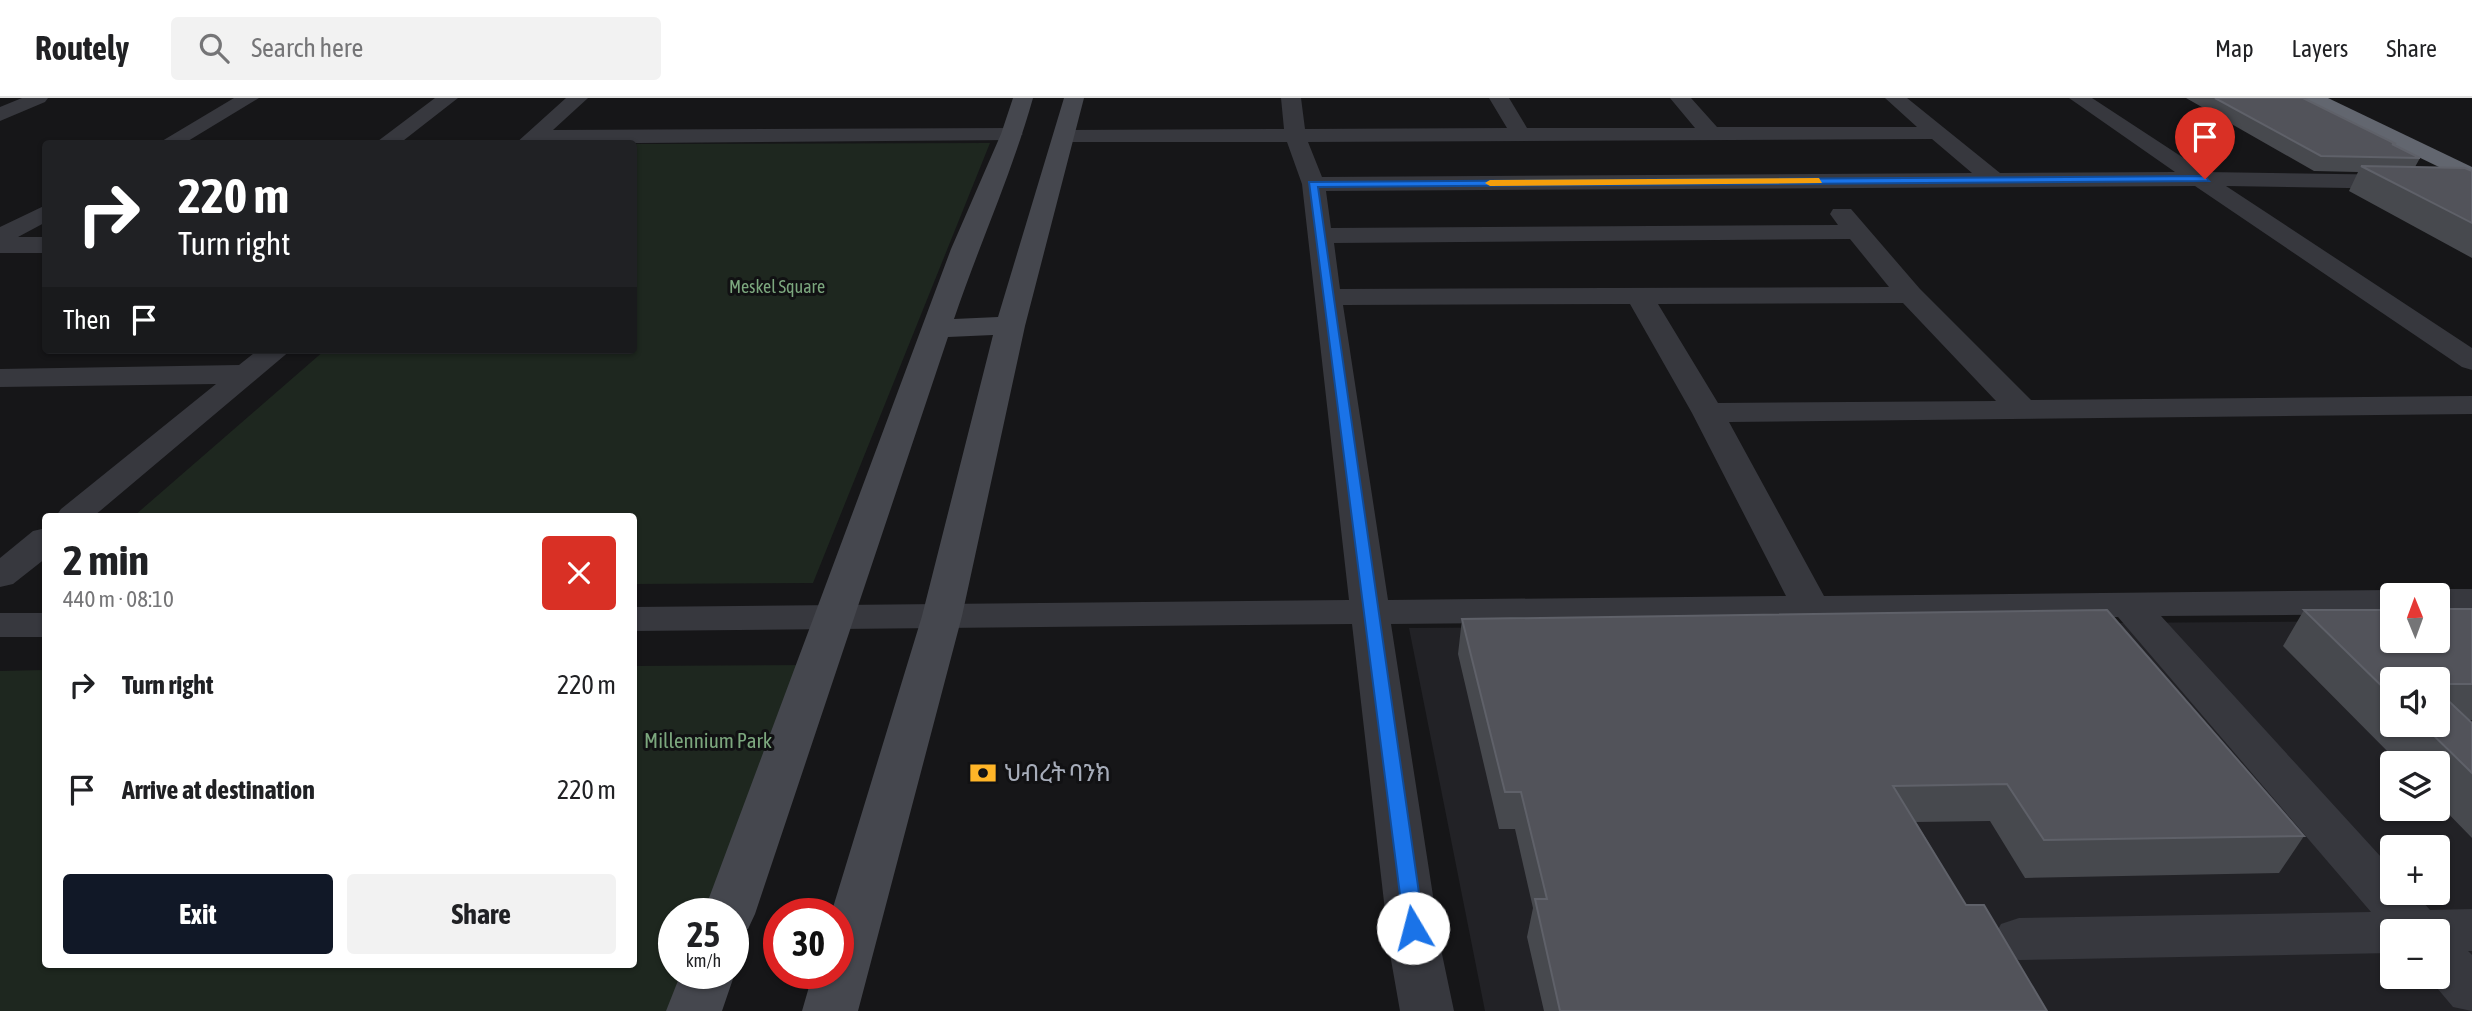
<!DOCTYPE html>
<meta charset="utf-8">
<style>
body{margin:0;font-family:"Asap Condensed","Noto Sans Ethiopic",sans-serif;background:#f2f2f2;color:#202124;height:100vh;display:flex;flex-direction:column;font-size:26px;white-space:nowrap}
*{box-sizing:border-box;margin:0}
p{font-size:23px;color:#757577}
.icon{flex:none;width:38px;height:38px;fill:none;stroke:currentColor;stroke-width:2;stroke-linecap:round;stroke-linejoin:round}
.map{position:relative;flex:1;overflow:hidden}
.drawer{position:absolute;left:42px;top:415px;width:595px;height:455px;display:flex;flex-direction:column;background:#fff;border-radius:7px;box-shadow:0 2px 5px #0004}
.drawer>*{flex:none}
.banner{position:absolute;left:42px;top:42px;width:595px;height:214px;border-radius:7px;box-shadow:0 2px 5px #0004;background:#202124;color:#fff;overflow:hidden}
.needle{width:46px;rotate:359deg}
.buttons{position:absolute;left:2380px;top:485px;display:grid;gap:14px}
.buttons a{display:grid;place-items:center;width:70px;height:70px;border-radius:7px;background:#fff;box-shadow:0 2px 5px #0004;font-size:35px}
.speed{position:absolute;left:658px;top:800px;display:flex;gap:14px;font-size:35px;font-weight:700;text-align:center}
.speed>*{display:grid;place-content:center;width:91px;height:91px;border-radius:50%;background:#fff;box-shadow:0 2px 5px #0004;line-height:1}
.speed small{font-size:18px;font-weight:400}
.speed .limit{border:10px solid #d22;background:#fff;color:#111}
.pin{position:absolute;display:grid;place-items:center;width:60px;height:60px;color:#fff;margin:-72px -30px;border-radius:50% 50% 50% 0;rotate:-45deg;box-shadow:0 0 7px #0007}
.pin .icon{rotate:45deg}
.me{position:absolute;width:77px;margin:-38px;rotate:352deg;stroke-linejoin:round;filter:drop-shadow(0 0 5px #0008)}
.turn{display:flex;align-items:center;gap:24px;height:147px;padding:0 21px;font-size:32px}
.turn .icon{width:91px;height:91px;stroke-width:2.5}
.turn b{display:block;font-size:49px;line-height:60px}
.then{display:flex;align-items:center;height:66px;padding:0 21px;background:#0003;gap:14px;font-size:26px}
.round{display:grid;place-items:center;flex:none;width:74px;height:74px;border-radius:7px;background:#f2f2f2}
.headline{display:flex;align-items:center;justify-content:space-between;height:119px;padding:0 21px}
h1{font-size:42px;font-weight:700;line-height:52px}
.button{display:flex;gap:14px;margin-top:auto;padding:14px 21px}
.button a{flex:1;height:80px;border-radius:7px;background:#111827;color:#fff;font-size:28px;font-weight:700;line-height:80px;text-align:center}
.button a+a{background:#f2f2f2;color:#202124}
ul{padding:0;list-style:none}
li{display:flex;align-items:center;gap:21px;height:105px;padding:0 21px}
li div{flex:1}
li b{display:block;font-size:26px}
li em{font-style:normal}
header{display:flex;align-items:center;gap:42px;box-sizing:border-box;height:98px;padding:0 35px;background:#fff;border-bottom:2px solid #e0e0e0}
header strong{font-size:33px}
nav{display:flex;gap:38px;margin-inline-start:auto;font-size:24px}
.search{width:490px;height:63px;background:#f2f2f2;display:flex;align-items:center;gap:18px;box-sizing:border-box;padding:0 24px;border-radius:7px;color:#757577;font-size:26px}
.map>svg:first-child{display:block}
.built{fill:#222226;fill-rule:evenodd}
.green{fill:#1e271f}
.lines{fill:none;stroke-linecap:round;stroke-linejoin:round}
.street{fill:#37383e;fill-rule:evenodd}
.secondary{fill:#45474e;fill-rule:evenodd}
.highway{fill:#62666f;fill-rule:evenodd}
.wall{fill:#47494e;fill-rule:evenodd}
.building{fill:#52535a;stroke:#5f6169;stroke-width:2}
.route{fill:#1a73e8;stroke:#114b97;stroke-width:2}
.slow{fill:#f59e0b}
.labels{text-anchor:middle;stroke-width:6;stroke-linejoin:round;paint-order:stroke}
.far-park-label{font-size:18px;fill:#7ca77e;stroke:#111113}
.park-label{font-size:21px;fill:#7ca77e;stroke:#111113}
.near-poi-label{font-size:24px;fill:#a7adba;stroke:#111113;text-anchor:start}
</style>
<header>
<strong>Routely</strong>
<div class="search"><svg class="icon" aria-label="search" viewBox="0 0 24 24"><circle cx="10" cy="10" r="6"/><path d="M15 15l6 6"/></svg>Search here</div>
<nav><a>Map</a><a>Layers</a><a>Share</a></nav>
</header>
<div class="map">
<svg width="2472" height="913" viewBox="0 0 2472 913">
<rect width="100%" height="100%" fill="#161618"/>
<path class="built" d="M2472 522V913H1485L1409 530 2392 523V542H2438ZM2392 581H2438V626H2392ZM2392 665H2438V710H2392ZM2392 749H2438V794H2392ZM2392 833H2438V878H2392Z"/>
<path class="green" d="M990 45 813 485 634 486V418H134L325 252H634V46Z
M815 567 723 815 674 816V875H702L688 913H0V573L45 572 46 866H634V568Z"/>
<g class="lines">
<path class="street" d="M22 0H48L45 4 0 23V9Z
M234 0H259L183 46H157Z
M435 0H458L399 46H374Z
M566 0H588L553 32 1012 30 1023 36 1012 42 515 46Z
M1281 0H1301L1305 31 1507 30 1489 0H1509L1527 30H1695L1670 0H1691L1717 29H1917L1885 0H1907L2000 75 2175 74 2069 0H2092L2205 74 2472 78V92L2226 88 2472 250V272L2462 269 2195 88 1326 93 1331 130 1838 127 1830 116 1833 111H1851L1920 191 2031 302 2472 298V316L1729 324 1824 498 2392 492 2406 496 2392 497V516L2161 518 2392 771V794H2414L2430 812 2472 811V853H2468L2472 857V913L2453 909 2427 878H2438V833H2392V855L2019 862 2001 856 1993 841 2001 826 2019 820 2371 814 2118 519 1391 526 1442 856 1454 913H1400L1390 856 1352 526 634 533V509L1349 502 1302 86 1287 44H1065L1054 38 1065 32 1284 31ZM1932 41 1972 75 1322 79 1308 44ZM1850 141 1889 189 1340 191 1334 145ZM1903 205 1996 303 1718 305 1658 206ZM1630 206 1692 315 1786 498 1388 502 1343 207Z
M46 107V124L18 139H46V155H0V129Z
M258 252H291L94 418H56L61 411 216 286 0 289V271L239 267Z
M46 430V460L13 486 0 489V460L33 433Z
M2438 491H2472V515H2438V497H2423Z
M0 515H46V539H0Z"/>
<path class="secondary" d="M1013 0H1033C1012 75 979 147 954 221L998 219 1064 0H1084L1025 228 962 518 858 913H802L813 875H838V816H831L922 518 993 237 948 239 755 816 748 831 733 836V816H703L951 151 1001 36Z
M733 871 735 875 722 913H666L681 875H733Z"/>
<path class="highway" d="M2302 0H2328L2472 69V85L2305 4Z"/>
</g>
<path class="wall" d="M2186 0H2303L2396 46 2395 48 2420 60 2415 69 2472 73V160L2349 93 2358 74 2314 73Z
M2472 511V622H2469L2472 625V740L2438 705V665H2399L2283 548 2304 512ZM2392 581H2438V626H2392Z
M1462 521 2304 738 2279 775 2025 780 1990 723 1916 724 1966 807 2047 913H1544L1527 839 1533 810 1515 731H1499L1458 556Z"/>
<path class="building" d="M2215 0H2303L2396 46H2392L2420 60 2321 58Z
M2361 68 2465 70 2472 73V125Z
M2438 511H2472V586H2438V581H2392V598L2304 512H2392V542H2438Z
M2107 512 2304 738 2044 742 2007 686 1893 688 1966 807H1984L2047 913H1560L1535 801H1547L1521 694H1505L1462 521Z
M2438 593 2472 625V675L2422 626H2438Z"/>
<path class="route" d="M2205 78 2209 83 1318 89 1424 830 1420 836 1413 839 1405 836 1309 84Z"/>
<path class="slow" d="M1819 80 1822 85 1490 88 1485 85 1490 82Z"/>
<defs>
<symbol id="bank-bare" viewBox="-9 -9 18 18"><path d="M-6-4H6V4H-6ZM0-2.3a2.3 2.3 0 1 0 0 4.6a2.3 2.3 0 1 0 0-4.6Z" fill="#ffb528" stroke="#111113" stroke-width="2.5" paint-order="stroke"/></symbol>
</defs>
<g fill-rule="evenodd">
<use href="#bank-bare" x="964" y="656" width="38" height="38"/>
</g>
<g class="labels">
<g class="far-park-label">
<text x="777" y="195">Meskel Square</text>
</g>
<g class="park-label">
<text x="708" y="650">Millennium Park</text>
</g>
<g class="near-poi-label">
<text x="1004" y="683">ህብረት ባንክ</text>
</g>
</g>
</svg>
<div class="buttons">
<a><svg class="needle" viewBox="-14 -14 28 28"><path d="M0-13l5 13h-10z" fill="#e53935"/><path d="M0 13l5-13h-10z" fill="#757577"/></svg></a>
<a><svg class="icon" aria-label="sound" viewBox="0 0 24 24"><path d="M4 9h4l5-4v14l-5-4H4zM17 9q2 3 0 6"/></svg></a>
<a><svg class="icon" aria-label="layers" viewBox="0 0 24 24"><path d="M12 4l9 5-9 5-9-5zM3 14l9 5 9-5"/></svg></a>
<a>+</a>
<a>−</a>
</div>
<div class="speed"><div>25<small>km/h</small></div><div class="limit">30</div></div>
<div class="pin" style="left:2205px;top:81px;background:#d93025"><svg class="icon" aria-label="arrive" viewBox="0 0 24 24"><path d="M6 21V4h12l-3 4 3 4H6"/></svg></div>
<svg class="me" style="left:1413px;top:830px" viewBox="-20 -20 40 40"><circle r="19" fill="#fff"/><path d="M0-13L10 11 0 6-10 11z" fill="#1a73e8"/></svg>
<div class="banner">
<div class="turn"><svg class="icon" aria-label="right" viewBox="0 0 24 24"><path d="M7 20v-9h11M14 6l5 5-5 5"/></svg><div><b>220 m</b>Turn right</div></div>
<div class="then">Then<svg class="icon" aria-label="arrive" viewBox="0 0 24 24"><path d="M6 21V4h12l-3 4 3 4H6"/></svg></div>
</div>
<section class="drawer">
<div class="headline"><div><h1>2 min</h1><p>440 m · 08:10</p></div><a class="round" style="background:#d93025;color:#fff"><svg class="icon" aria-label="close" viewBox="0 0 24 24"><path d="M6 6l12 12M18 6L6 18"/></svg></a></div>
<ul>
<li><svg class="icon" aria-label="right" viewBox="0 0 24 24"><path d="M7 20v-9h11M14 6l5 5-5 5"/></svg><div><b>Turn right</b></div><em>220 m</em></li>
<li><svg class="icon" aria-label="arrive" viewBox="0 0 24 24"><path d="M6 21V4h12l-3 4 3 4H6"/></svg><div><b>Arrive at destination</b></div><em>220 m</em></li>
</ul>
<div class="button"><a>Exit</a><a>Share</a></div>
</section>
</div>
